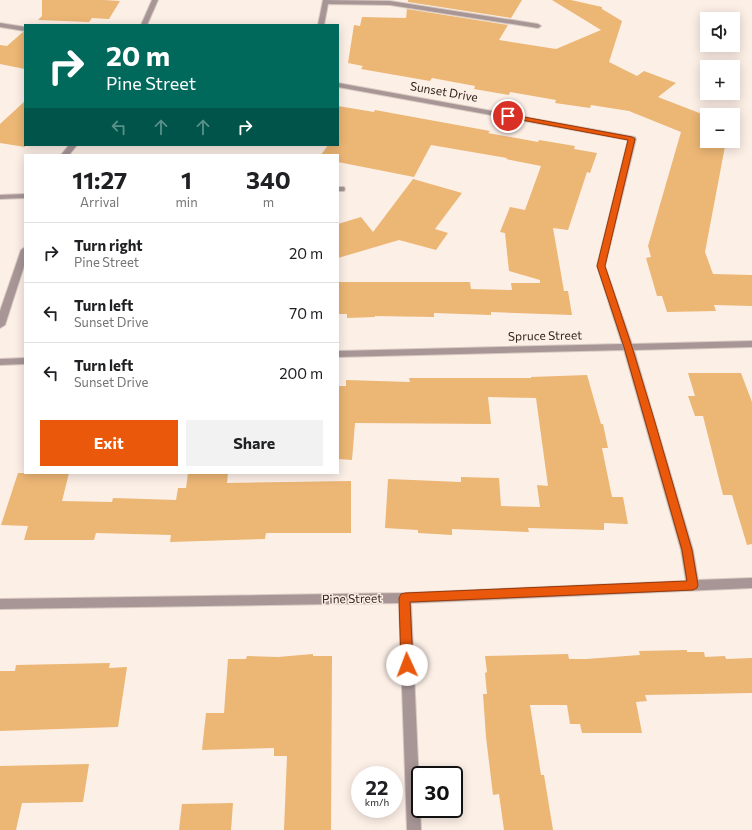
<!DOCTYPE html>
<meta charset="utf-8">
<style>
body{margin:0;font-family:Commissioner,sans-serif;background:#f2f2f2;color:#202124;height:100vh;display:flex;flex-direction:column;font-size:15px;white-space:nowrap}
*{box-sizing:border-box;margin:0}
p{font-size:13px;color:#757577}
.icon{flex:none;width:22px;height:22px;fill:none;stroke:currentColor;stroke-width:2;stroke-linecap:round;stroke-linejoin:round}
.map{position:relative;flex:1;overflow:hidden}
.drawer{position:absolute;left:24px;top:154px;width:315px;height:320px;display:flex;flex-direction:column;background:#fff;border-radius:0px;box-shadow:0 2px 10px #0003}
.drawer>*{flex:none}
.top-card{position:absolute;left:24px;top:24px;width:315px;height:122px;border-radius:0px;box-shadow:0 2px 10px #0003;background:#00695c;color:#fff;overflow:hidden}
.tools{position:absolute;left:700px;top:12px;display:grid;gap:8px}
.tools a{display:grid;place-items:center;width:40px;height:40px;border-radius:0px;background:#fff;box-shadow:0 2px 10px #0003;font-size:20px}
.speed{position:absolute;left:351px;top:766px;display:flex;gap:8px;font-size:20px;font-weight:700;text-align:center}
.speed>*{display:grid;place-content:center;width:52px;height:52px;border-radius:50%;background:#fff;box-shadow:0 2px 10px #0003;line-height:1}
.speed small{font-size:10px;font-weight:400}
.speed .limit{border:2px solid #111;border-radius:6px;background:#fff;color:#111}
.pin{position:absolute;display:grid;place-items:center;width:34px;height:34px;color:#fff;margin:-17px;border:2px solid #fff;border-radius:50%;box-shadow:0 1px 4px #0007}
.me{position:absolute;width:44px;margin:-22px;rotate:358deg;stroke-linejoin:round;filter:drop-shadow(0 0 3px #0008)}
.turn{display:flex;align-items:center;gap:14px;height:84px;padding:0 16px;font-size:18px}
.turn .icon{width:52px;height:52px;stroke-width:2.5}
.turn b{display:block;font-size:28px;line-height:34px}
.lanes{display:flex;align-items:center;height:38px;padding:0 16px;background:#0003;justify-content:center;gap:20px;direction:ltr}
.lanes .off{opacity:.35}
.eta{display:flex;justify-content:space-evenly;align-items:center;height:68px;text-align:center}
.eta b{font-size:24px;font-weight:700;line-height:28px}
.cta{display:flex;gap:8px;margin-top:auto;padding:8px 16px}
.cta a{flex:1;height:46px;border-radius:0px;background:#ea580c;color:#fff;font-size:16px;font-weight:700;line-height:46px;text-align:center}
.cta a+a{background:#f2f2f2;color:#202124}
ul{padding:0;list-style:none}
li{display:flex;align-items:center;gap:12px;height:60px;padding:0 16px;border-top:1px solid #e0e0e0}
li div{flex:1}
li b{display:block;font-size:15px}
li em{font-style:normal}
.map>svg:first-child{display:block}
.building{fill:#ecb675}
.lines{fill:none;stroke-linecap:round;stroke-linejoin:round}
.minor-casing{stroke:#d7cac1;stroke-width:2}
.minor{fill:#a89697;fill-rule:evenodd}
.route{fill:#ea580c;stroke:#983908}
.labels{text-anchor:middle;stroke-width:3;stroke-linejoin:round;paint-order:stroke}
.street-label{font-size:12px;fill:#2f231b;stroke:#fcefe6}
</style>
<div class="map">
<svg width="752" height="830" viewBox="0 0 752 830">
<rect width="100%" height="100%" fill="#fcefe6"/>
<path class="building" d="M42 0H104L120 1 109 19 92 18 89 22 38 20 42 16Z
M408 0H522L511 18 408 2Z
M552 0H571L602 7V9L622 21 609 62 637 76 644 71 676 83 658 97 707 116V141H726L705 252 713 274 752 275V306L714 305 716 311 667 312 662 296H657L646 258 651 257 648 246 681 132 629 111 591 105 590 108 555 103 556 100 510 92 509 95 474 89 475 86 432 78 430 81 361 69 363 66 348 63 354 25 360 26 362 17 406 18 407 9 508 25 499 40 556 49 601 30Z
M23 32H25V69L0 64V45L7 46Z
M25 101V147L0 143V124Z
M338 106 374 112 375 110 490 131 488 133 538 142 539 140 575 146 574 149 597 153 590 173 587 172 568 230 553 228 564 291H568L572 315 491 312V315L434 313V317L375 316V317L347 318V314H338V282H470L471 289 512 290 511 283H540V280L509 271 505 233 500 232 510 207 525 210 541 166 506 159 507 158 431 145 414 177 338 162V155H321L328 145H338Z
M413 179 462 193 435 229 448 233 436 250 399 240 338 258V224L361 217 373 232Z
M688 373H741L752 402V544L747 545 732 495H723L703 416H695L688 396H695Z
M587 375 601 424H603L608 448H602L612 497H623L628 524 604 523V530L528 528 529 532 452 529V535L418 533V530L385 528 388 479 461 482V477L499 478 501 506 540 507 537 485 548 486 536 398 488 397 491 424 355 423 352 460 338 459V386H346V380L410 382 409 378H531V377Z
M18 473H69L62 501 112 502 113 498 176 500 178 488H186L188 473H228L227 483 351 481V533H266L265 539 170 542 171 535 96 533 94 540H24L28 526 1 525Z
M687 650V652H704L705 657 725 656 726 659 752 658V693L645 695 647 701 636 702 642 733H582L580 724H570L567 705H530L541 775H544L553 830H504L499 794 493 795 486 737 483 694H487L485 673 487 672 485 656 568 654 569 659H586L640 655 639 651Z
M313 654V656H332L331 830H284L287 756H274V748L202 750 206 713H224L228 659H246L247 656 278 657Z
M110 663 109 668 127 667 118 727 0 731V671H15L16 665Z
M89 764 83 802 22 803 16 830H0V766Z
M233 803 231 830H179L182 804Z"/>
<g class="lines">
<defs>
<path id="minor" d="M152 0H158L147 25H141Z
M323 0 390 1 538 24 541 26 538 28 390 5 328 4 324 25H318Z
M0 23 25 27V31L0 27Z
M338 83 635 137 636 139 605 266 632 344 752 341V347L634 350 693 550 698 580 752 578V588L411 603 421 830H407L399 603 0 609V599L405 593 686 581 681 550 624 350 338 357V351L622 344 597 266 628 140 338 87Z
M69 145H77L69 155H61Z
M338 187H344L345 189 344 191H338Z
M25 194V198L0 199V195Z
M25 247V263L5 325 0 328V311L21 250Z
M25 358V364L0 365V359Z"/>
</defs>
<use href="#minor" class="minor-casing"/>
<use href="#minor" class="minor"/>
</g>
<path class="route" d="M508 114 632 137 635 139 605 266 632 347 654 419 692 550 698 585 697 588 693 590 410 602 413 665 411 668 407 670 403 668 401 665 399 598 401 594 405 593 687 581 682 550 624 347 597 266 628 140 506 117 505 116Z"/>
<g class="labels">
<g class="street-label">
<text transform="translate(444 92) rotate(10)" y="4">Sunset Drive</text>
<text transform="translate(545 336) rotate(-1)" y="4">Spruce Street</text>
<text transform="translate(352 599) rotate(-1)" y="4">Pine Street</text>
</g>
</g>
</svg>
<div class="tools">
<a><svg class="icon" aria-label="sound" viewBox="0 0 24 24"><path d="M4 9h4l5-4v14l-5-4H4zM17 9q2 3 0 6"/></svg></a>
<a>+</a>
<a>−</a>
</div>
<div class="speed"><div>22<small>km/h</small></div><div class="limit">30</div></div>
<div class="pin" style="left:508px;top:116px;background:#d93025"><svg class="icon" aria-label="arrive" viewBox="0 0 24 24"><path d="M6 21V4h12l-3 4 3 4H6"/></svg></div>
<svg class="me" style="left:407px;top:665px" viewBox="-20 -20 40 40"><circle r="19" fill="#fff"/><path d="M0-13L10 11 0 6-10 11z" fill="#ea580c"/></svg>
<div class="top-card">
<div class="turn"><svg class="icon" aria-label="right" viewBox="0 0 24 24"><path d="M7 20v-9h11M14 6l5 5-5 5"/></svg><div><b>20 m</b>Pine Street</div></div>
<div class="lanes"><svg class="icon off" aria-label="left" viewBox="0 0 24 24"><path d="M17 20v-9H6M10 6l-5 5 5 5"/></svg><svg class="icon off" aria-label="ahead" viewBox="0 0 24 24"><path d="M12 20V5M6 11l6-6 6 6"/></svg><svg class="icon off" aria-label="ahead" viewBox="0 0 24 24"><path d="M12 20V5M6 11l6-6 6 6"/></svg><svg class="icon" aria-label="right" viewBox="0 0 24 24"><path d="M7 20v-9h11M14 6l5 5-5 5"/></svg></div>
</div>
<section class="drawer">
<div class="eta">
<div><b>11:27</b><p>Arrival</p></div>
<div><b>1</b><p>min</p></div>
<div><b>340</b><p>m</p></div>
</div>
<ul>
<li><svg class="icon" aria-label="right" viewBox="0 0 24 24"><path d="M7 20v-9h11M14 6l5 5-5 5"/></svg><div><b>Turn right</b><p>Pine Street</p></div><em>20 m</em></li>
<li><svg class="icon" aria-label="left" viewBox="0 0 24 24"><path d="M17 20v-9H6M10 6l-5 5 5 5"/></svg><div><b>Turn left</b><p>Sunset Drive</p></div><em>70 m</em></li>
<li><svg class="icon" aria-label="left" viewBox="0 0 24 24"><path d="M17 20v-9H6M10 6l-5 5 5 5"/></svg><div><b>Turn left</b><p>Sunset Drive</p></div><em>200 m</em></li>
</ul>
<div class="cta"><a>Exit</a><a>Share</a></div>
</section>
</div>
